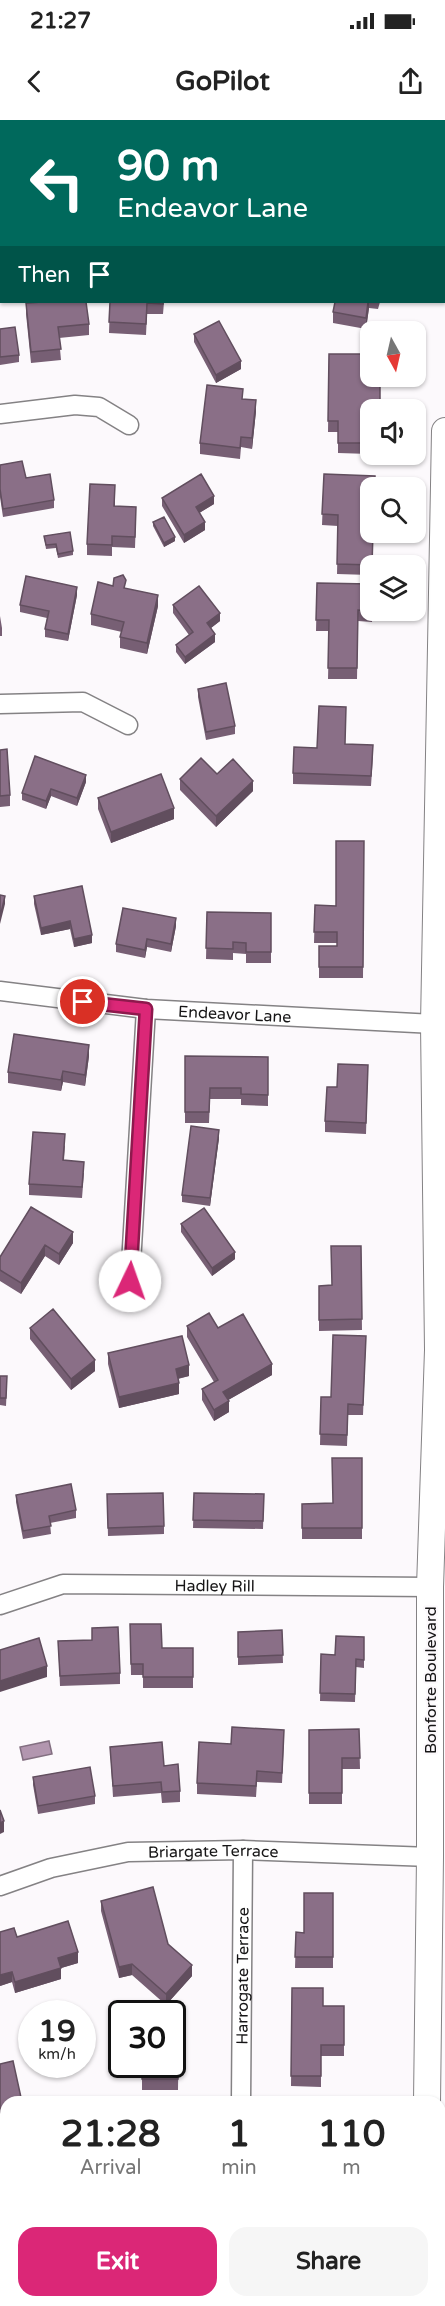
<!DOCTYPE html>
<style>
body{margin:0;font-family:"Varela Round",sans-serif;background:#f6f6f6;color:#222;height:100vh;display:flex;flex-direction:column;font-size:22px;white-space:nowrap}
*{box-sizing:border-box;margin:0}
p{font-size:20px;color:#767676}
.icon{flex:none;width:33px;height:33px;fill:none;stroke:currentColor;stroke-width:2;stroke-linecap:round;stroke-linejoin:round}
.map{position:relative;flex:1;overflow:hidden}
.panel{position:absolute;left:0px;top:1976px;width:446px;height:212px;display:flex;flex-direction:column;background:#fff;border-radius:18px 18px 0 0;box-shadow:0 2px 4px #0004}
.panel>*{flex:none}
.top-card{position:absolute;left:0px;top:0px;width:446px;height:183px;box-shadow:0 2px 4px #0004;background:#00695c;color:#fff;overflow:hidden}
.needle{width:39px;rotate:172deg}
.controls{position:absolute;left:360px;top:201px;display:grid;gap:12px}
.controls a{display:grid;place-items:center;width:66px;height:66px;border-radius:12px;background:#fff;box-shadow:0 2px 4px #0004;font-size:30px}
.speed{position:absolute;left:18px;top:1880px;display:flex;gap:12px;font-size:30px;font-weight:700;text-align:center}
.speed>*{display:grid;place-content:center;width:78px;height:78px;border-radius:50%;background:#fff;box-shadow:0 2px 4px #0004;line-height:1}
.speed small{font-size:15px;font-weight:400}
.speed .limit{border:3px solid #111;border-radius:9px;background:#fff;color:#111}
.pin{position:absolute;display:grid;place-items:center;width:51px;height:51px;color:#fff;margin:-26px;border:3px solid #fff;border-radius:50%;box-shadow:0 2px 6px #0007}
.me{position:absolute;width:66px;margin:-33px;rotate:3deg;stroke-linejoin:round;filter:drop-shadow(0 0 4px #0008)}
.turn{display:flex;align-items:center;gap:21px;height:126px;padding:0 18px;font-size:27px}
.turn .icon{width:78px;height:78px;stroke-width:2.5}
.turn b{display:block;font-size:42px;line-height:51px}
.then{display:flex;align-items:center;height:57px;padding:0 18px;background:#0003;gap:12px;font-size:22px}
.eta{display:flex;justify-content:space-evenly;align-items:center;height:102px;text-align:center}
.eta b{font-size:36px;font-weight:800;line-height:42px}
.button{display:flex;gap:12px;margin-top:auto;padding:12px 18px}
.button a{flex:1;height:69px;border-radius:18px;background:#db2777;color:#fff;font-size:24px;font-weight:800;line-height:69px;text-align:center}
.button a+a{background:#f6f6f6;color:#222}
.status{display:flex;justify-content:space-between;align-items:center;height:42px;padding:0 30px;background:#fff;direction:ltr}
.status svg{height:16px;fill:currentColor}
header{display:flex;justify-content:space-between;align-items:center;height:78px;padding:0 18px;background:#fff;font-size:27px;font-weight:800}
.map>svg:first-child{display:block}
.water{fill:#b296af;stroke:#836f81;stroke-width:1.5}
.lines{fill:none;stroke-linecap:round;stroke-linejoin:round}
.street-casing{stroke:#848284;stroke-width:21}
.secondary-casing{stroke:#848284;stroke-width:28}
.street{stroke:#fff;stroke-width:18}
.secondary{stroke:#fff;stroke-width:26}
.wall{fill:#775f74}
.shaded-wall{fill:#614e5e}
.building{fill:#8a6f87;stroke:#614e5e;stroke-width:1.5}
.route-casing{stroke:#8e194d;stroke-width:15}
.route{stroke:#db2777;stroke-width:10}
.labels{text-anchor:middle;stroke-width:4.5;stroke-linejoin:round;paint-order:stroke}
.street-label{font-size:16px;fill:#161516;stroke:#fcf9fc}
</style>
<div class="status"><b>21:27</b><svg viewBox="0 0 49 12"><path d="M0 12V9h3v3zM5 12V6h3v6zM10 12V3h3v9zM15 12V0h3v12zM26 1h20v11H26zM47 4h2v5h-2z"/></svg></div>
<header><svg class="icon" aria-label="back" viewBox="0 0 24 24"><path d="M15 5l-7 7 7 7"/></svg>GoPilot<svg class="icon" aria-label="share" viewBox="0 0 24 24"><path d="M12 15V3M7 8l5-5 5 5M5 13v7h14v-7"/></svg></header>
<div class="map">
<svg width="445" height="2186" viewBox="0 0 445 2186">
<rect width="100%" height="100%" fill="#fcf9fc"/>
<path class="water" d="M49 1621 52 1634 23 1640 20 1627Z"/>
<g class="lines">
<defs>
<g id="street">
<path d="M84 2 87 0"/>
<path d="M0 31H2"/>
<path d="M0 294 75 285 99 287 129 305"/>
<path d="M0 584 83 582 128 605"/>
<path id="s1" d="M0 871 146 889 434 904"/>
<path d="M130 1161 146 889"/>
<path id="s2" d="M0 1485 63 1464 430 1467"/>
<path id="s3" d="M0 1766 51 1748 128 1732 243 1730 430 1737"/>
<path id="s4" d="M241 1982 243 1730"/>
<path d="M440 2053 445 2054"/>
<path d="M226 2186 230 2181"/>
</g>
<path id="secondary" d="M427 1982 430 1737V1467L438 1230 434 904 445 311
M423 2186 424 2181"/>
</defs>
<use href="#street" class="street-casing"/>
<use href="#secondary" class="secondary-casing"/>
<use href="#street" class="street"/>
<use href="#secondary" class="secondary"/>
</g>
<path class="wall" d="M387 0H428L427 2H387Z
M110 182H164L163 194H147L146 215 109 213Z
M335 182H380L378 189 369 188 366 209 333 203V192Z
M26 183 89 204V215L59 218 61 240 31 243 26 194Z
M0 209 19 235V242L0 245Z
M194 214 241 249 216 263 194 222Z
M329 234 370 290V334L338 333V312H328Z
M243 279 256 291 252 329 241 327 240 339 200 334V323Z
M0 345 26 358 54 380V388L3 397 0 377Z
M324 354 372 446H370V455L337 454 338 406 322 405Z
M115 376V386L136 398 135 428 112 427V436L87 435V424Z
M162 378 214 384 199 393 205 410 184 423 162 386Z
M153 402 175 421 164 427 153 406Z
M44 416 73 431V435L58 438 56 428 46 429Z
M317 463 373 490 372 502 358 501 357 559H328L329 511H316Z
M126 468 158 486 147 534 120 528V517L122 512 91 505V494Z
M77 475 68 521 45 517V509L47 498 20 492V485Z
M173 485 220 501 211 508 215 522 185 544 176 532V525L189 515 173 493Z
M0 496 2 508V516H0Z
M198 569 235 606V614L206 620 198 577Z
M345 624 373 636 371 666 293 664V653L317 628Z
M0 630 10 675V686L0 687Z
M217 654 253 671 216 707 180 670V659Z
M86 662 77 686 51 676 46 689 22 680V673Z
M98 678 174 699 111 723 98 689Z
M364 721 363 858H319V826H337V823H314L315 785 336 786Z
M82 766 92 823 74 827 70 809 41 815 34 784V776Z
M207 792 271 793V843H246V834L233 833V840L206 839Z
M176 806 171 832 147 827 145 838 116 832V824Z
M89 936 85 966 63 962 61 971 8 963V952Z
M185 936 268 937V986L241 985V979H210L209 1003H185Z
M368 945 366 1014 325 1012V1001L337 967Z
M219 1018 210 1086 182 1082V1075Z
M65 1025 64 1040 84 1053 82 1078 29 1075V1064Z
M31 1087 73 1123 59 1145 45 1136 21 1174 0 1161V1137Z
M181 1104 235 1139 212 1156 181 1112Z
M361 1126 362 1210 319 1211V1166L332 1165Z
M187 1206 218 1208 272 1255 228 1280 229 1292 214 1301 202 1280V1269L214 1262 187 1217Z
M30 1208 95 1251 71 1270 30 1219Z
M366 1216 363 1295H348L347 1326 320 1325 321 1277H331Z
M108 1233 189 1256 178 1259 179 1274 119 1288 108 1244Z
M0 1256 7 1264 6 1286 0 1285Z
M362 1338V1419H302V1384L333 1383Z
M194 1373 264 1374 263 1409 193 1408Z
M107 1374 164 1406V1414L108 1416Z
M16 1375 76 1390V1398L50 1403 51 1414 23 1419 16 1382Z
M130 1504 162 1528H193V1568H143V1555H131Z
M92 1508 120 1553V1564L60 1566 58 1521 92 1520Z
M282 1510 283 1543 238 1545V1512Z
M364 1517V1548L356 1547 355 1582 320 1581 321 1534 335 1535Z
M359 1609 360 1649H342V1684H309V1610Z
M284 1621 282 1663 257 1662 256 1677 197 1674V1663L231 1624Z
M110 1627 164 1646 180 1671V1682L162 1683 161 1673 113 1677Z
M33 1657 95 1676V1684L38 1694 33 1665Z
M333 1773V1848H295L296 1812 304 1813Z
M101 1781 168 1824 192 1856 166 1885 132 1855 119 1858 101 1791Z
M17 1817 78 1843 61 1848V1859L15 1873 12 1862 0 1866Z
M292 1868 323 1886H344V1936H321V1967L291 1966Z
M179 1903 178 1970H142V1944Z
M0 2046H6V2137H0Z
M100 2181H148L147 2186H119L100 2183Z"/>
<path class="shaded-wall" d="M215 0H223L222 2H214Z
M232 0H241L239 2H231Z
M0 143H2V153L0 154Z
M368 182H369V188L366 209V198Z
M241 241V249L216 263V255Z
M256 280V291L252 329V318Z
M214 376V384L196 395V387Z
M205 402V410L184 423V415Z
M175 417V421L164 427V423Z
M77 467V475L68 521V514Z
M158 475V486L147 534V523Z
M220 493V501L207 511V503Z
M215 514V522L185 544V537Z
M86 655V662L77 686V678Z
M253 661V671L216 707V696Z
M51 669V676L46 689V681Z
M174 688V699L111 723V712Z
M5 776V784L0 804V797Z
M176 798V806L171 832V824Z
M70 801V809L41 815V808Z
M92 815V823L74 827V819Z
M147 819V827L145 838V830Z
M89 925V936L85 966V955Z
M63 951V962L61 971V960Z
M219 1010V1018L210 1086V1078Z
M73 1112V1123L59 1145V1134Z
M45 1125V1136L21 1174V1163Z
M235 1132V1139L212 1156V1148Z
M95 1240V1251L71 1270V1259Z
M272 1244V1255L223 1283V1272Z
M189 1245V1256L176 1259V1249Z
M179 1263V1274L119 1288V1277Z
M229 1281V1292L214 1301V1290Z
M47 1546V1557L0 1572V1561Z
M4 1701V1712L0 1714V1703Z
M78 1832V1843L58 1849V1838Z
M132 1844V1855L119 1858V1847Z
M192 1845V1856L166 1885V1874Z
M61 1848V1859L15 1873V1862Z
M12 1852V1862L0 1866V1855Z
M6 2016V2027L0 2028V2017Z"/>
<path class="building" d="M178 0H215L214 2H179Z
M410 0H424L423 2H413Z
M0 74H2V143H0Z
M43 182H86L89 204 58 207 61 229 31 232 26 183Z
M110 182H163V184L147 183 146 204 109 202Z
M335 182H368L366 198 333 192Z
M219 201 241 241 216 255 194 214Z
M15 207 19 235 0 237V209Z
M329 234H370V256H380V290H370V323H338V301H328Z
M207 265 243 269 242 279 256 280 252 318 241 317 240 328 200 323Z
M22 341 26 358 50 354 54 380 3 389 0 369V345Z
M201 354 214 376 196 387 205 402 184 415 162 378Z
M324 354 375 356V368H370V412H373L372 445 337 444 338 395 322 394Z
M90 364 115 365 114 386 136 387 135 417 112 416V425L87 424Z
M164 397 175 417 164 423 153 402Z
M70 412 73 431 58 434 56 424 46 425 44 416Z
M123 455 126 460 124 468 158 475 147 523 120 517 124 502 91 494 98 462 113 466 114 458Z
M26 456 77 467 68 514 45 509 49 491 20 485Z
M317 463 370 464V490L372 491 358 490 357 548H328L329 500H316Z
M199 466 220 493 207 503 215 514 185 537 176 525 193 512 173 485Z
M226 563 235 606 206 612 198 569Z
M319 586 346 587 345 624 373 625 371 656 293 653 294 627 317 628Z
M7 629 10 675 0 676V630Z
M35 636 86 655 77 678 51 669 46 681 22 673Z
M201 638 217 654 233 639 253 661 216 696 180 659Z
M161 654 174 688 111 712 98 678Z
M336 721H364L363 847H319V826H337V812H314L315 785 336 786Z
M82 766 92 815 74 819 70 801 41 808 34 776Z
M0 775 5 776 0 797Z
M123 788 176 798 171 824 147 819 145 830 116 824Z
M207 792 271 793V832H246V823L233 822V829L206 828Z
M14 914 89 925 85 955 63 951 61 960 8 952Z
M185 936 268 937V975L241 974V968H210L209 992H185Z
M338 944 368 945 366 1003 325 1001 327 967H337Z
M191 1006 219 1010 210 1078 182 1075Z
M33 1012 65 1014 63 1040 84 1042 82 1067 29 1064Z
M31 1087 73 1112 59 1134 45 1125 21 1163 0 1150V1137Z
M204 1088 235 1132 212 1148 181 1104Z
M331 1126H361L362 1199 319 1200V1166L332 1165Z
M53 1189 95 1240 71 1259 30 1208Z
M209 1193 218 1208 243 1194 272 1244 223 1272 229 1281 214 1290 202 1269 218 1260 187 1206Z
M333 1215 366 1216 363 1285 348 1284 347 1315 320 1314 321 1277H331Z
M182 1216 189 1245 176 1249 179 1263 119 1277 108 1233Z
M0 1256H7L6 1278H0Z
M332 1338H362V1408H302V1384L333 1383Z
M71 1364 76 1390 49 1396 51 1406 23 1411 16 1375Z
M163 1373 164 1406 108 1408 107 1374Z
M194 1373 264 1374 263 1401 193 1400Z
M130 1504H161L162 1528H193V1557H143V1544H131Z
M118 1507 120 1553 60 1556 58 1521 92 1520V1508Z
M282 1510 283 1535 238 1537V1512Z
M336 1516 364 1517V1540L356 1539 355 1574 320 1573 321 1534 335 1535Z
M39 1518 47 1546 0 1561V1530Z
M232 1607 284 1610 282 1653 257 1651 256 1666 197 1663 199 1622 231 1624Z
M359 1609 360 1638H342V1673H309V1610Z
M162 1622 164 1646 178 1644 180 1671 162 1672 161 1662 113 1666 110 1627Z
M90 1647 95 1676 38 1686 33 1657Z
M0 1690 4 1701 0 1703Z
M153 1767 168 1824 192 1845 166 1874 132 1844 119 1847 101 1781Z
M304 1773H333V1837H295L296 1812 304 1813Z
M68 1801 78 1832 58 1838 61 1848 15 1862 12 1852 0 1855V1812L14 1808 17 1817Z
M292 1868H323V1886H344V1925H321V1956H291Z
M172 1903H179L178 1959H142V1944H172Z
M13 1941 22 1982H6V2016L0 2017V1944Z
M306 1978H335V1982H306Z
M0 2046H6V2126H0Z
M301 2181H325L345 2186H299Z"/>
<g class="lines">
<defs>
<path id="route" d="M83 882 146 889 130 1161"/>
</defs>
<use href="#route" class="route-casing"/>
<use href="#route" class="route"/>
</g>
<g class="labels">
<g class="street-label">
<text dy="6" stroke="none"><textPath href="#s1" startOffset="236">Endeavor Lane</textPath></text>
<text dy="6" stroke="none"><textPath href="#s2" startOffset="218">Hadley Rill</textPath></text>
<text transform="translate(430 1560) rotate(-90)" y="6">Bonforte Boulevard</text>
<text dy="6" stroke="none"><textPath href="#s3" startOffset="218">Briargate Terrace</textPath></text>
<text dy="6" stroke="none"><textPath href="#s4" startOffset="126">Harrogate Terrace</textPath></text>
</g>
</g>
</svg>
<div class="controls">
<a><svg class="needle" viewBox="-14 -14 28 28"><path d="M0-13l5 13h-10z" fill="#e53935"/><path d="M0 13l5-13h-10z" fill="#767676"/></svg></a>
<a><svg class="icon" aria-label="sound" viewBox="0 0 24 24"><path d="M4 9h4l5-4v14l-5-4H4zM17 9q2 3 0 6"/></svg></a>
<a><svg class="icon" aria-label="search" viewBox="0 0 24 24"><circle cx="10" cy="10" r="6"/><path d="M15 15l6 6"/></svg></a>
<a><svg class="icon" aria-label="layers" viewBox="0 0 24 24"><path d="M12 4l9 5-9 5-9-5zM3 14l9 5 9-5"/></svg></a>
</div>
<div class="speed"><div>19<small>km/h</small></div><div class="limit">30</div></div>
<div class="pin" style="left:83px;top:882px;background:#d93025"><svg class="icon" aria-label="arrive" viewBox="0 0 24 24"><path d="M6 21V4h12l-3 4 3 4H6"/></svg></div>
<svg class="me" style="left:130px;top:1161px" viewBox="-20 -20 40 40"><circle r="19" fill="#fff"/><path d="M0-13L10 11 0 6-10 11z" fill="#db2777"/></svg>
<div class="top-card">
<div class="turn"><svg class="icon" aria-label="left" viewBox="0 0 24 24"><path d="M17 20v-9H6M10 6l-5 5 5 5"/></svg><div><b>90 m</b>Endeavor Lane</div></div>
<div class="then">Then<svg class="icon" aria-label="arrive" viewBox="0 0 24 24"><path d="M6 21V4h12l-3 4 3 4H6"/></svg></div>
</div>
<section class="panel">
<div class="eta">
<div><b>21:28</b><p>Arrival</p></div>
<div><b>1</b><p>min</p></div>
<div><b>110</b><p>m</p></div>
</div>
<div class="button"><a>Exit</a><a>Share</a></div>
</section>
</div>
